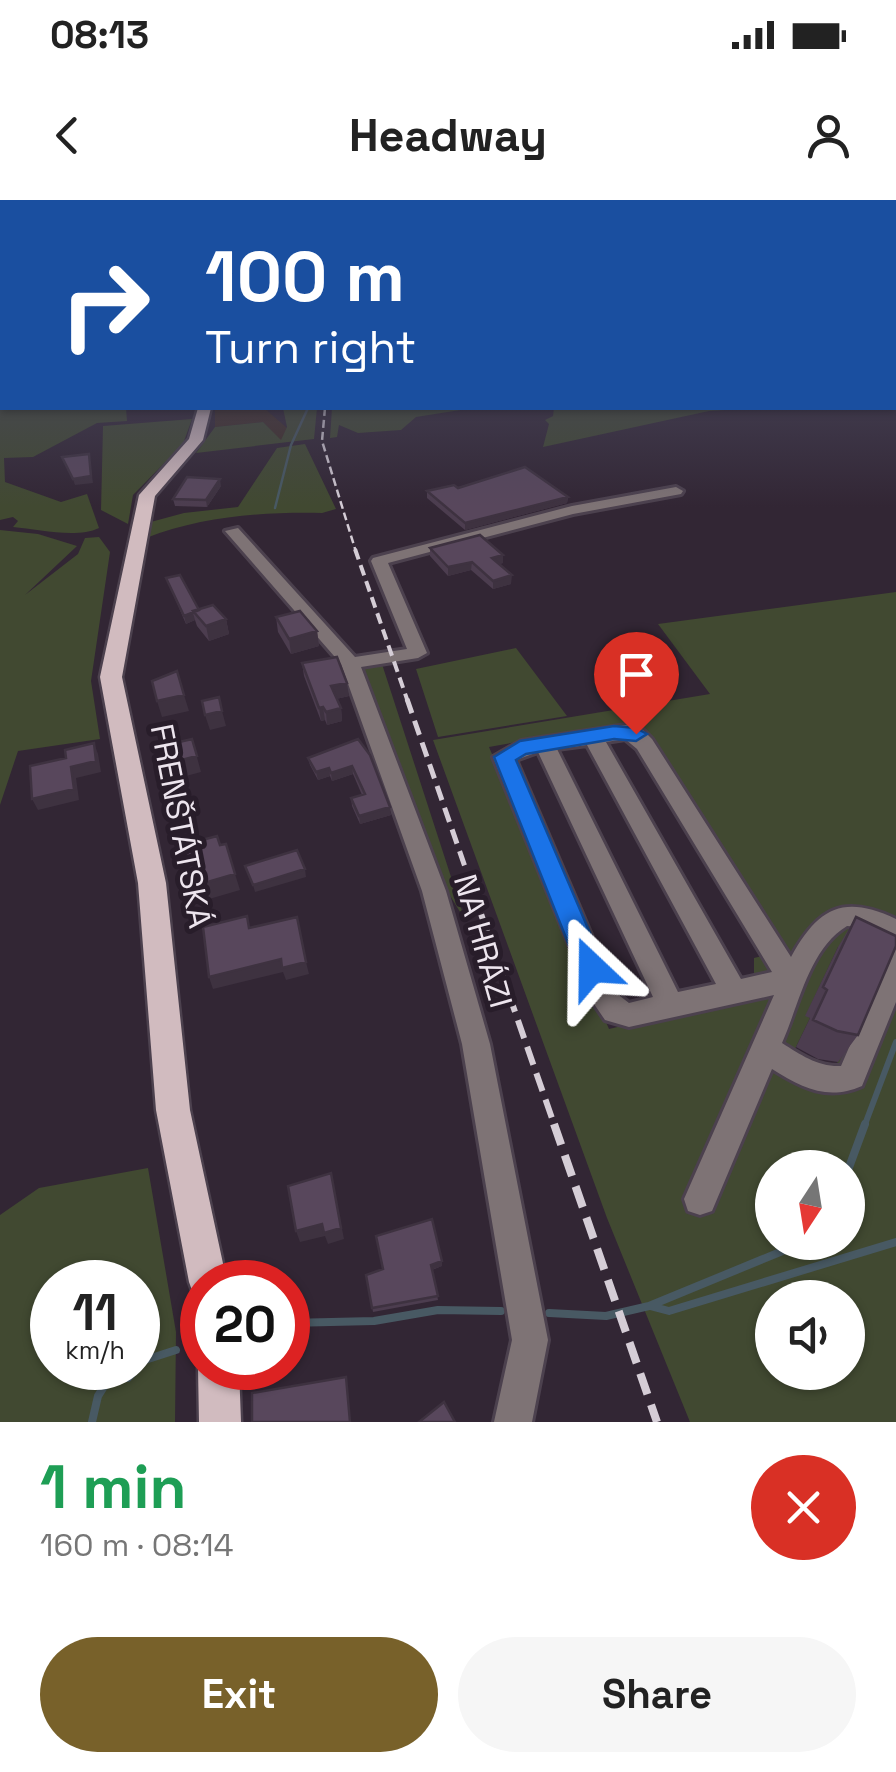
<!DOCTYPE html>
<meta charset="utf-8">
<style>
body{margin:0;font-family:"Space Grotesk",sans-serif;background:#f6f6f6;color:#222;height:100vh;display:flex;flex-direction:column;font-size:38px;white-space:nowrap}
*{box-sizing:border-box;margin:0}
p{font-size:32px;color:#767676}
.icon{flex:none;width:55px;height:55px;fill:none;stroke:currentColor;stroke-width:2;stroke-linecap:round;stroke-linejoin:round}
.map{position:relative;height:1222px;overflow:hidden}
.drawer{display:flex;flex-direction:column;background:#fff;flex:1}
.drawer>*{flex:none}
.hud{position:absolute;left:0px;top:0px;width:898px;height:210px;box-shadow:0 2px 8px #0004;background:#1a4fa0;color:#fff;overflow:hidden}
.needle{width:65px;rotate:192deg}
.fabs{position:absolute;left:755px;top:950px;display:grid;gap:20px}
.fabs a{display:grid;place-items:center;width:110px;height:110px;border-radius:50%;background:#fff;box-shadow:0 2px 8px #0004;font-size:50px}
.speed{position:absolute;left:30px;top:1060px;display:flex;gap:20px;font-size:50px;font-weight:700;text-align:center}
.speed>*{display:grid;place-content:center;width:130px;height:130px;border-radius:50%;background:#fff;box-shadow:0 2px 8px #0004;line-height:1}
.speed small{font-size:25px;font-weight:400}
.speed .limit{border:15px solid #d22;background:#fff;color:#111}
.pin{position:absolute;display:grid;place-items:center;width:85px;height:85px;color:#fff;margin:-102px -42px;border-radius:50% 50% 50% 0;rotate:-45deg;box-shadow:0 0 10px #0007}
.pin .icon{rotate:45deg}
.me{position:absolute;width:110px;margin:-55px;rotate:337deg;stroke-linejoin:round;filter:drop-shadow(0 0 8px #0008)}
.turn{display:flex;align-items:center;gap:35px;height:210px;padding:0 40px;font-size:45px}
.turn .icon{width:130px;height:130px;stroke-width:2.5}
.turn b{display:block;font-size:70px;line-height:85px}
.round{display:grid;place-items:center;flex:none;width:105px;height:105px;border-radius:52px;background:#f6f6f6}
.overview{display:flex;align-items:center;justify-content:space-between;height:170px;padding:0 40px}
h1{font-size:60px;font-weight:600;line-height:75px;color:#1e9e55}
.button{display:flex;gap:20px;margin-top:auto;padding:20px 40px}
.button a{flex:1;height:115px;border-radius:60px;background:#78612a;color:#fff;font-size:40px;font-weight:600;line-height:115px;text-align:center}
.button a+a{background:#f6f6f6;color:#222}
.status{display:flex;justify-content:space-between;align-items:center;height:70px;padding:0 50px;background:#fff;direction:ltr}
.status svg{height:28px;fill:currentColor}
header{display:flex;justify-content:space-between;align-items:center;height:130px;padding:0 40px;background:#fff;font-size:45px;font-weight:600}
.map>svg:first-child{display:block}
.industrial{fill:#402e27}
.green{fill:#414931;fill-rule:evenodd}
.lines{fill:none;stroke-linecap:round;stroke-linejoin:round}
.stream-far2{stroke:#485963;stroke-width:2.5}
.stream-far1{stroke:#485963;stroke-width:6}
.stream{stroke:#485963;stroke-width:8}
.minor-casing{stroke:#4c414e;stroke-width:6}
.major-casing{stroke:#4c414e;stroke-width:5}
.minor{fill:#7e7375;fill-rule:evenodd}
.major{fill:#d1bbbf;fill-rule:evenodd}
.rail-far4{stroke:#d5cdd6;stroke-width:2.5;stroke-dasharray:8 4;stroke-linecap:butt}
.rail-far3{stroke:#d5cdd6;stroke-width:4;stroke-dasharray:11 6;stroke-linecap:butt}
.rail-far2{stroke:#d5cdd6;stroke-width:5;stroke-dasharray:15 8;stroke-linecap:butt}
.rail-far1{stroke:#d5cdd6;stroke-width:6;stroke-dasharray:19 9;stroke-linecap:butt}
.rail{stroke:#d5cdd6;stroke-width:8;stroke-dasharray:22 11;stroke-linecap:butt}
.wall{fill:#4c3d4f}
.shaded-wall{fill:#3e3240}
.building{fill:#58475c;stroke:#3e3240;stroke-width:2.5}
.route{fill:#1a73e8;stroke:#114b97;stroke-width:2.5}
.labels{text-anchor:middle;stroke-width:10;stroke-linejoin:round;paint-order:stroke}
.street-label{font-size:32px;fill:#ede5ee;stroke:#281d2a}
</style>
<div class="status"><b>08:13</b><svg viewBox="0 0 49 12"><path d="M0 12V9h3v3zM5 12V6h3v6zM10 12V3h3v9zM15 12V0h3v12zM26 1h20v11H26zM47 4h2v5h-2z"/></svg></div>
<header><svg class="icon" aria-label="back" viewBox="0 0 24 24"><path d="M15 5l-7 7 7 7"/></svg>Headway<svg class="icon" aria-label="person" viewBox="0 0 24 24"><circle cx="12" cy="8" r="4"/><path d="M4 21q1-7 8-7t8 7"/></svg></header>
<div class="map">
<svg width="896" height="1222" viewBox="0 0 896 1222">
<rect width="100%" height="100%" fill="#322634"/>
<path class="industrial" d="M215 208H264L287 228 281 241 263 222 215 227Z"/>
<path class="green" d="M0 202 2 208H126L127 221 97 223 33 257 4 258 5 282 61 302 87 294 99 328C76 339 38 329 13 327L18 321 13 317 0 320Z
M283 208H317L314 239 196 253 215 227 263 222 281 240 287 227Z
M332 208H473L416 217 401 230 358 233 339 225 337 237 330 238Z
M554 208H757L709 211 543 247 549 224 545 220 553 216Z
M192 219 183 244 133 295 128 324 101 310 103 226Z
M305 244 336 309 322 313C261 312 203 316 146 338L147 323 184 313 238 307 277 248Z
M0 330 38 334 77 346 25 395 78 354 85 338 99 337 110 352 91 481 100 539 18 551 0 605Z
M896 392V1222H690L607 1018 433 540 710 494 658 424ZM635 521 782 751 754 758V780L761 793 609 829 489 547ZM838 747 848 839 834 870 795 849 810 818 806 815ZM772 968H848V1042H772ZM772 1098H848V1172H772Z
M516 448 567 516 438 537 416 469Z
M381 461 465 720 422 650 357 469Z
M148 968 176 1132 175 1222H0V1015L39 988ZM52 1082H138V1168H52Z"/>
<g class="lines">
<path class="stream-far2" d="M275 308 291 245 308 208"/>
<path class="stream-far1" d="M864 927 896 842"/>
<path class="stream" d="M848 970 865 924
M650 1106 669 1111 896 1042
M549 1113 606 1116 649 1106 785 1050 792 1042
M288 1123 374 1121 438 1110 501 1111
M92 1222 98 1196 110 1177 128 1178 145 1160 176 1150"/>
<defs>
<path id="minor" d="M0 167H2V173H0Z
M676 287 683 291 681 294 573 314 388 363 427 453 418 458 361 467 446 691 490 844 548 1140 532 1222H494L512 1140 462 844 422 691 341 464 225 331 238 328 355 457 407 449 371 361 373 358 572 306Z
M626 525 643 530 652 539 791 757C818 708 843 694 896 719V802L862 886C828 901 802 888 772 869L712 1011 700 1015 688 1011 684 999 774 795 629 827 605 820 592 801 493 557 521 541ZM625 539 637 549 772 772 741 779 606 542ZM587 545 716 784 678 792 557 549ZM538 552 653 797 629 803 616 793 516 560ZM847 726 863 727 878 734 882 771 841 866C818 867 801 855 782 843 799 805 809 749 847 726Z"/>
<path id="major" d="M198 208H211L203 240 155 296 122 477 166 683 190 910 227 1082H202V1099L194 1096 189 1082 156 910 138 683 100 477 139 295 189 239Z
M202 1158V1168H239L241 1222H199L198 1168Z"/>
</defs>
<use href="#minor" class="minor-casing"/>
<use href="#major" class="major-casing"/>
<use href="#minor" class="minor"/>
<use href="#major" class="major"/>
<path class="rail-far4" d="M325 208 322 241 356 352"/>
<path class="rail-far3" d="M355 349 408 502"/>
<path class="rail-far2" d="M407 499 473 690"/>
<path class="rail-far1" d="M472 688 555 927"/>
<path class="rail" d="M554 924 657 1222"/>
</g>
<path class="wall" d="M221 286 207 307 175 306 173 299Z
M458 288 568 297 567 303 465 330 427 298V291Z
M430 348 503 355V363L499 364 511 384 493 389 471 370 448 376 430 356Z
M166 378 199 410 226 419 229 434 209 441 197 426 195 420 186 424Z
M276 417 317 431 319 446 291 454 278 432Z
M302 463 349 496 336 499 341 508 342 521 327 525 325 520 321 521 304 476Z
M358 539 391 615 360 624 352 606 351 598 362 595 353 574 332 581 330 576 318 580 310 565 308 558Z
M856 717 858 835 838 862 818 859 796 847 810 818 805 816 838 747Z
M442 1066 432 1070 438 1100 373 1112 366 1075Z"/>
<path class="shaded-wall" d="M89 254 93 283 75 285 73 279Z
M220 279 221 286 207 307 206 300Z
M568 297 567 303 465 330V323Z
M503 355V363L491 366 492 358Z
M472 362 471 370 448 376V367Z
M512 375 511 384 493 389V381Z
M193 413 195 420 186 424 184 416Z
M226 419 229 434 209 441 206 426Z
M317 431 319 446 291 454 289 439Z
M347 483 349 496 332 500 331 486Z
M184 495 189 511 162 517 157 501Z
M323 507 325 520 321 521 319 508Z
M341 508 342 521 327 525 326 512Z
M222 511 226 526 210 530 205 515Z
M192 539 201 572 171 580 166 564Z
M94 543 98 554 101 572 76 578 79 600 38 610 32 599Z
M352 566 353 574 332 581 331 573Z
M329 568 330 576 318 580 316 572Z
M390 607 391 615 360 624 359 616Z
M305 669 306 677 255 692 253 685Z
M235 674 240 690 199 702 194 686Z
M281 759 306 762 309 774 286 780 283 772 213 789 209 777Z
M331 973 344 1039 328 1044 325 1036 300 1042 296 1031Z
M442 1061V1066L431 1070V1065Z"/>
<path class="building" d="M2 140V156L0 157V141Z
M89 254 91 276 73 279 62 257Z
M525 267 568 297 465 323 427 291 454 285 458 288Z
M187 277 220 279 206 300 173 299Z
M480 335 503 355 492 358 512 375 493 381 472 362 448 367 430 348Z
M180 375 199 410 184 416 166 378Z
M213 405 226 419 206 426 193 411Z
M300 411 317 431 289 439 276 417Z
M337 457 347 483 331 486 341 508 326 512 323 507 319 508 302 463Z
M177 471 184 495 157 501 152 481Z
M219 497 222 511 205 515 202 501Z
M192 539 197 556 166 564 162 546Z
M358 539 370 555 390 607 359 616 351 598 365 594 352 566 331 573 329 568 316 572 308 558Z
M94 543 96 561 71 567 74 589 32 599 30 566 66 558 65 550Z
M217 636 220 645 226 644 235 674 194 686 183 645Z
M297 650 305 669 253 685 245 666Z
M247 716 249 728 297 717 306 762 282 768 281 759 209 777 203 727Z
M856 717 896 736V746L858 835 837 831 813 820 827 790 823 787Z
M331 973 341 1028 324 1033 322 1024 296 1031 288 986Z
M432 1019 442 1061 431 1065 438 1096 372 1108 366 1075 383 1069 376 1036Z
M346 1177 350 1222H252V1193Z
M444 1202 455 1222H419Z"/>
<linearGradient id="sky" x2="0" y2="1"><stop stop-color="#1c151d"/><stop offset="0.44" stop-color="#49475c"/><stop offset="1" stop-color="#49475c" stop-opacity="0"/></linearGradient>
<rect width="896" height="307" fill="url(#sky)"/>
<path class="route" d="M614 526 636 528 647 534 636 541 614 539 526 554 516 560 605 768 601 776 592 779 582 776 578 768 494 557 520 541Z"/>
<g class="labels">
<g class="street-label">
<text transform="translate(181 626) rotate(79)" y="11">FRENŠTÁTSKÁ</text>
<text transform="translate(483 741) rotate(74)" y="11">NA HRÁZI</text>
</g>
</g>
</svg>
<div class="fabs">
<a><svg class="needle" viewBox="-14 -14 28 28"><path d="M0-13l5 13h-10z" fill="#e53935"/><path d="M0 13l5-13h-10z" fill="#767676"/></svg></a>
<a><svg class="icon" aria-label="sound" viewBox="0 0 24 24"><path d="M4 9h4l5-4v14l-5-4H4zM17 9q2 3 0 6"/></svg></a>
</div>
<div class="speed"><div>11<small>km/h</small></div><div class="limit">20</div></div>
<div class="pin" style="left:636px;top:534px;background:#d93025"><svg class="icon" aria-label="arrive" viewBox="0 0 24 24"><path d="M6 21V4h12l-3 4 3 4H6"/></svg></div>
<svg class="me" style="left:592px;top:768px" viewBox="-20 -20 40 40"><path d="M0-17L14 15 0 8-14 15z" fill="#1a73e8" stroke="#fff" stroke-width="4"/></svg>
<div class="hud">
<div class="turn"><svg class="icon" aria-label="right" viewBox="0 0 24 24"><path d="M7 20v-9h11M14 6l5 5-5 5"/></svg><div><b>100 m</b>Turn right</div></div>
</div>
</div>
<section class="drawer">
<div class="overview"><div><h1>1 min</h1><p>160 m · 08:14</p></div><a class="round" style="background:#d93025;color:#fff"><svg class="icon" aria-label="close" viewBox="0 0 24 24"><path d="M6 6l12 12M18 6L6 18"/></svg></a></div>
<div class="button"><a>Exit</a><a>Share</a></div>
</section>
